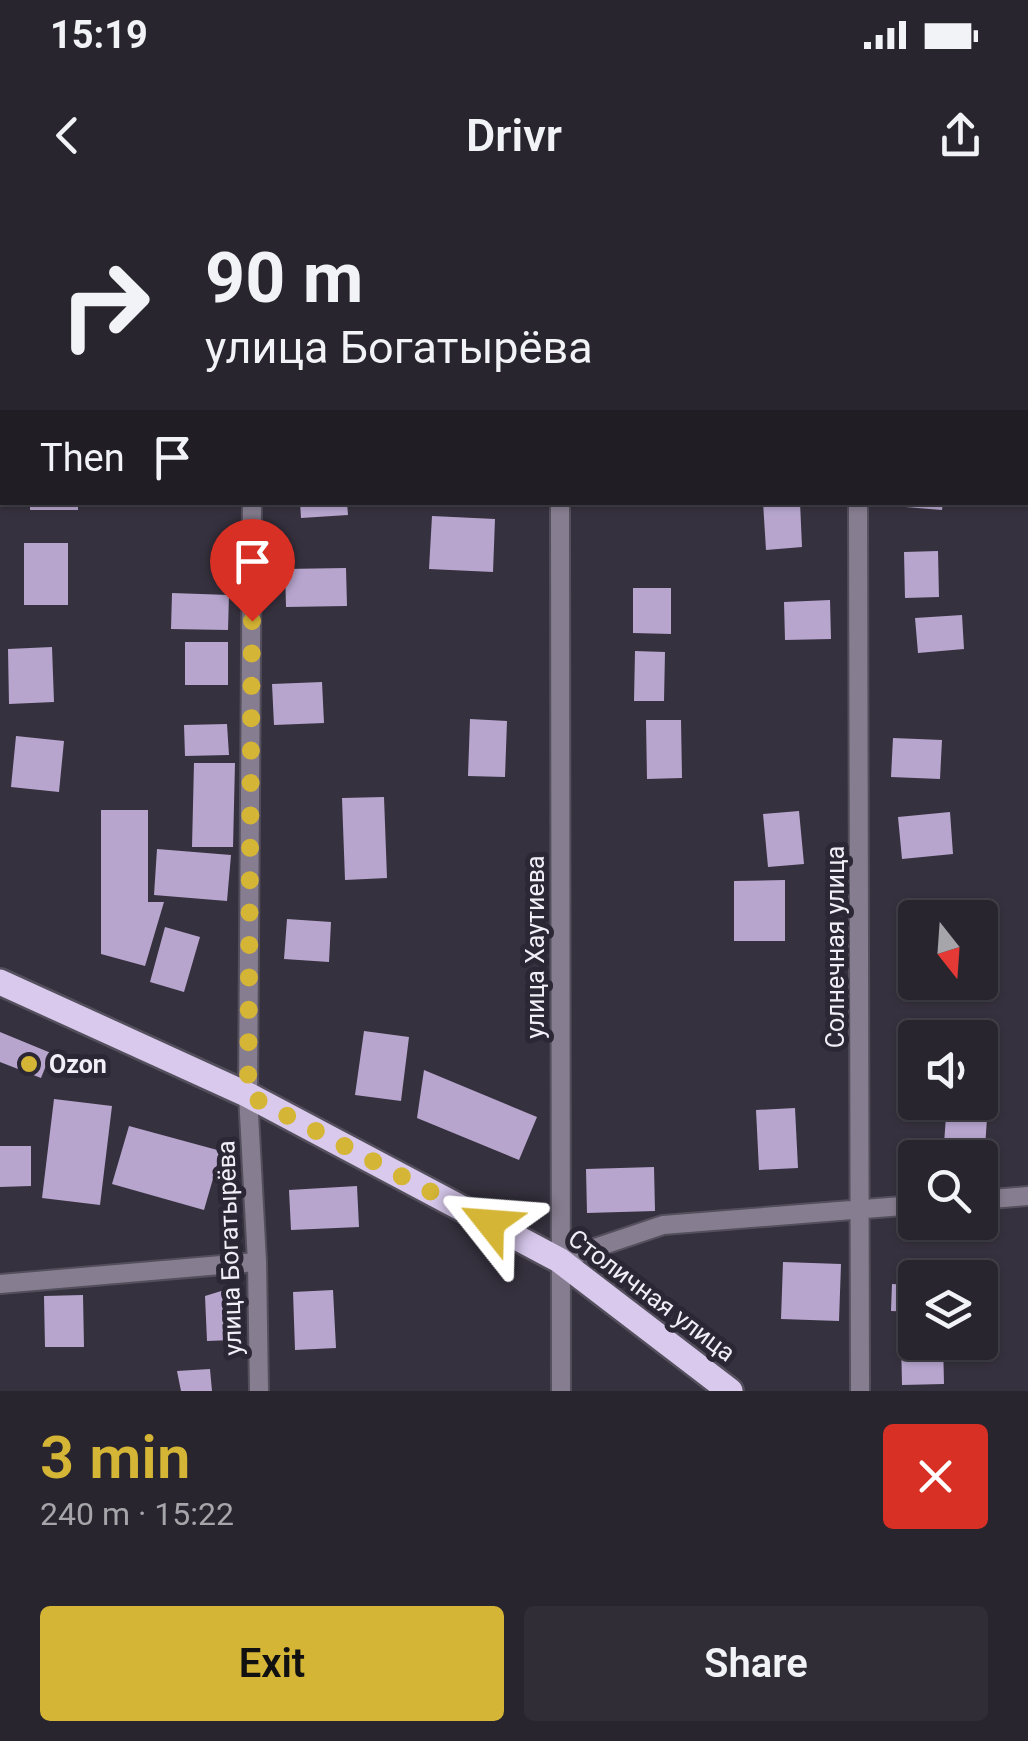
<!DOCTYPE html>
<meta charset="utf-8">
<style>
body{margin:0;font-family:Roboto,sans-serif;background:#302d36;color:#f1f3f6;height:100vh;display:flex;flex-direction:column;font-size:38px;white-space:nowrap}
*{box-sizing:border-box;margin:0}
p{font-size:32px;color:#a5a5aa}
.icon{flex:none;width:55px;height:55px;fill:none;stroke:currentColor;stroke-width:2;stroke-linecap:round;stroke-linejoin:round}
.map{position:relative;height:1191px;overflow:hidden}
.details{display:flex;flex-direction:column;background:#28252e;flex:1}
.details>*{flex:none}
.top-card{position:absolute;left:0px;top:0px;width:1030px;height:305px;box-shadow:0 2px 8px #0004,0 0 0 2px #44424a;background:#28252e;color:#f1f3f6;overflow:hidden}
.needle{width:65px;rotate:163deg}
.controls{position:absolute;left:898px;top:700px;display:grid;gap:20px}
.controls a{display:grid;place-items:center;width:100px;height:100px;border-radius:10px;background:#28252e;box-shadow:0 2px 8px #0004,0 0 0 2px #44424a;font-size:50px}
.pin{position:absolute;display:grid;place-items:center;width:85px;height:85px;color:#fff;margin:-102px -42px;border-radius:50% 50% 50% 0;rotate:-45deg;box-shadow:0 0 10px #0007}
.pin .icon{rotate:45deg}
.me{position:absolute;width:110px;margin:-55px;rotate:298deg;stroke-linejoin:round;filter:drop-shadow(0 0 8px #0008)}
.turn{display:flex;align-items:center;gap:35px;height:210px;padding:0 40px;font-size:45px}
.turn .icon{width:130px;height:130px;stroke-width:2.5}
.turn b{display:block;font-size:70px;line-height:85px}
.then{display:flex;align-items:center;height:95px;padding:0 40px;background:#0003;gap:20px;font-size:38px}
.round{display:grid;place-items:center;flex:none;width:105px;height:105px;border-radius:10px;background:#302d36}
.overview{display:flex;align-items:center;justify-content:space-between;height:170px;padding:0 40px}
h1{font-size:60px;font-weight:600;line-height:75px;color:#d5b535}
.action{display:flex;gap:20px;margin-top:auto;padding:20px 40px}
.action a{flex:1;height:115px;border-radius:10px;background:#d5b535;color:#111;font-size:40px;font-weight:600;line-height:115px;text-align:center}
.action a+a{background:#302d36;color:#f1f3f6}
.status{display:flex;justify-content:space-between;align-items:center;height:70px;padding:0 50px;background:#28252e;direction:ltr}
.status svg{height:28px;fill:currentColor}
header{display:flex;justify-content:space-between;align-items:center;height:130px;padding:0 40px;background:#28252e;font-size:45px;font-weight:600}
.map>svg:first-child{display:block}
.building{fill:#b7a5ce}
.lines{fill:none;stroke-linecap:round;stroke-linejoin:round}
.street-casing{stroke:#544f5c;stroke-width:22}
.primary-casing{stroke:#544f5c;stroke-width:30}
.street{stroke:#867e90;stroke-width:18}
.primary{stroke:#d8c9ed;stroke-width:25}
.route{stroke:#d5b535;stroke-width:18;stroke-dasharray:0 32.4}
.poi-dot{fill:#d5b535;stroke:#2c2734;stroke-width:4}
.labels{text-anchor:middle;stroke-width:10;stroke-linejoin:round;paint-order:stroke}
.street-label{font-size:25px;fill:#f2eef7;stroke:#2c2734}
.poi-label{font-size:25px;font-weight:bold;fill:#f2eef7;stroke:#2c2734;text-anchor:start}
</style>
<div class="status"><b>15:19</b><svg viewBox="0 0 49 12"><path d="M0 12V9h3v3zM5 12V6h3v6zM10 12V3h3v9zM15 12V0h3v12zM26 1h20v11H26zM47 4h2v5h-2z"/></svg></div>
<header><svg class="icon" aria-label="back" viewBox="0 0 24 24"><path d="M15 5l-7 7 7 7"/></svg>Drivr<svg class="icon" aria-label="share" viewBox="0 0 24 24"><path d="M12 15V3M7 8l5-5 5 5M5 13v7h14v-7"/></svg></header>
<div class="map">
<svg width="1028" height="1191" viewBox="0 0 1028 1191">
<rect width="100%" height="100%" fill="#36313e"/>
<path class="building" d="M30 302H78V310H30Z
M300 302H347L348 315 301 318Z
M763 302H800L802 347 766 350Z
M893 302H943L942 310 893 306Z
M432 316 495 319 493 372 429 369Z
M24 343H68V405H24Z
M938 351 939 397 905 398 904 352Z
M346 368 347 406 286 407 285 369Z
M633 388H671V434L633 433Z
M172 393 229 395 228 430 171 429Z
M830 400 831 439 785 440 784 402Z
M962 415 964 449 918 453 915 418Z
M185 442H228V485H185Z
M52 447 54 502 9 504 8 449Z
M635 451 665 452 664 501H634Z
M322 482 324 523 274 525 272 484Z
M470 519 507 521 505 577 468 576Z
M646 520H681L682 578 647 579Z
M227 524 229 555 185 556 184 525Z
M16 536 64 541 59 592 11 587Z
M893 538 942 540 940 579 891 577Z
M194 563H235L233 647H192Z
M384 597 387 678 345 680 342 598Z
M101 610H148V702H164L145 766 101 754Z
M799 611 804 664 768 667 763 614Z
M950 612 953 654 902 659 898 617Z
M157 649 231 655 227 701 154 695Z
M785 680V741H734V681Z
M287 719 331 722 329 762 284 759Z
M165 727 200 737 184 792 150 782Z
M934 782H970V792H934Z
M364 831 409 837 401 901 355 895Z
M0 832 51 853 41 878 0 862Z
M424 870 537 917 519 960 417 918Z
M980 888H989L984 963 980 962V958H943L947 902H980Z
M54 899 112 906 100 1005 42 998Z
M795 908 798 968 759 970 756 910Z
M129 926 221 951 204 1010 112 984Z
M0 946H31V986L0 987Z
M654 967 655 1011 587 1013 586 969Z
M357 986 359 1027 291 1030 289 990Z
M783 1062 841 1064 839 1121 781 1119Z
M892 1084 915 1085V1112L891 1111Z
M231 1088 233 1140 207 1141 205 1096Z
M333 1090 336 1148 295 1150 293 1092Z
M83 1095 84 1147H45L44 1096Z
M901 1138H915V1142H943L944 1184 902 1185Z
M210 1169 212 1191H181L177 1171Z"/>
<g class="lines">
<defs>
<path id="street" d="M688 0 711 2
M780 2V0
M252 302 248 895 257 1062 259 1191
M560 302 561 1191
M858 302 860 1191
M980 1000 1028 996
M559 1060 663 1025 915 1005
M0 1084 257 1062"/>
<path id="primary" d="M0 782 248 895 559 1060 730 1191"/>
</defs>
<use href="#street" class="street-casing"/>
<use href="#primary" class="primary-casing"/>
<use href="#street" class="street"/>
<use href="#primary" class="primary"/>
</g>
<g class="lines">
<path class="route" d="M252 421 248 895 490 1023"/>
</g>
<circle class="poi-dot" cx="29" cy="864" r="10"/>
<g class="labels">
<g class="street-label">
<text transform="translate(535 747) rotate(-90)" y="9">улица Хаутиева</text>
<text transform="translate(835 747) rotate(-90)" y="9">Солнечная улица</text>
<text transform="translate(229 1048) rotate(-92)" y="9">улица Богатырёва</text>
<text transform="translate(652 1095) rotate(37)" y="9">Столичная улица</text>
</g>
<g class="poi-label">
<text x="49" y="873">Ozon</text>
</g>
</g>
</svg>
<div class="controls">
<a><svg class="needle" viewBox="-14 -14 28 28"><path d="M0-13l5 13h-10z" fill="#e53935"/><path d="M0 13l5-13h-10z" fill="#a5a5aa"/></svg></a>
<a><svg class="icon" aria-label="sound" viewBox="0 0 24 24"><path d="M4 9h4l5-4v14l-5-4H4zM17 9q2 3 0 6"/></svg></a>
<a><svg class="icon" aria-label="search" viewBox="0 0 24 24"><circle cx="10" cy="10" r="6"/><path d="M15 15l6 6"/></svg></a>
<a><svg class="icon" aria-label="layers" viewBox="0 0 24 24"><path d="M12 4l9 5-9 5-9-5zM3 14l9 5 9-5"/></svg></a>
</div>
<div class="pin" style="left:252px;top:421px;background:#d93025"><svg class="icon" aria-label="arrive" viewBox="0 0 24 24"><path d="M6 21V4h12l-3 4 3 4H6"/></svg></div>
<svg class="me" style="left:490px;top:1023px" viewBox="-20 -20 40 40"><path d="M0-17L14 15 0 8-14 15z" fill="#d5b535" stroke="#fff" stroke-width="4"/></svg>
<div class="top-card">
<div class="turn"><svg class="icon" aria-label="right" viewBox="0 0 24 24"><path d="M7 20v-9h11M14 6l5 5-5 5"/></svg><div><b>90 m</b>улица Богатырёва</div></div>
<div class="then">Then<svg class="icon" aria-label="arrive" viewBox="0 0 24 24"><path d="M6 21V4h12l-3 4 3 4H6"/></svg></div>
</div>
</div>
<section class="details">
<div class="overview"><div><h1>3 min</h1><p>240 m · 15:22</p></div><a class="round" style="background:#d93025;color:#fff"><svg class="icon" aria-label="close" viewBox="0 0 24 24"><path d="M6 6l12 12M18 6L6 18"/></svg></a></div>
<div class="action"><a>Exit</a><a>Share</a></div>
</section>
